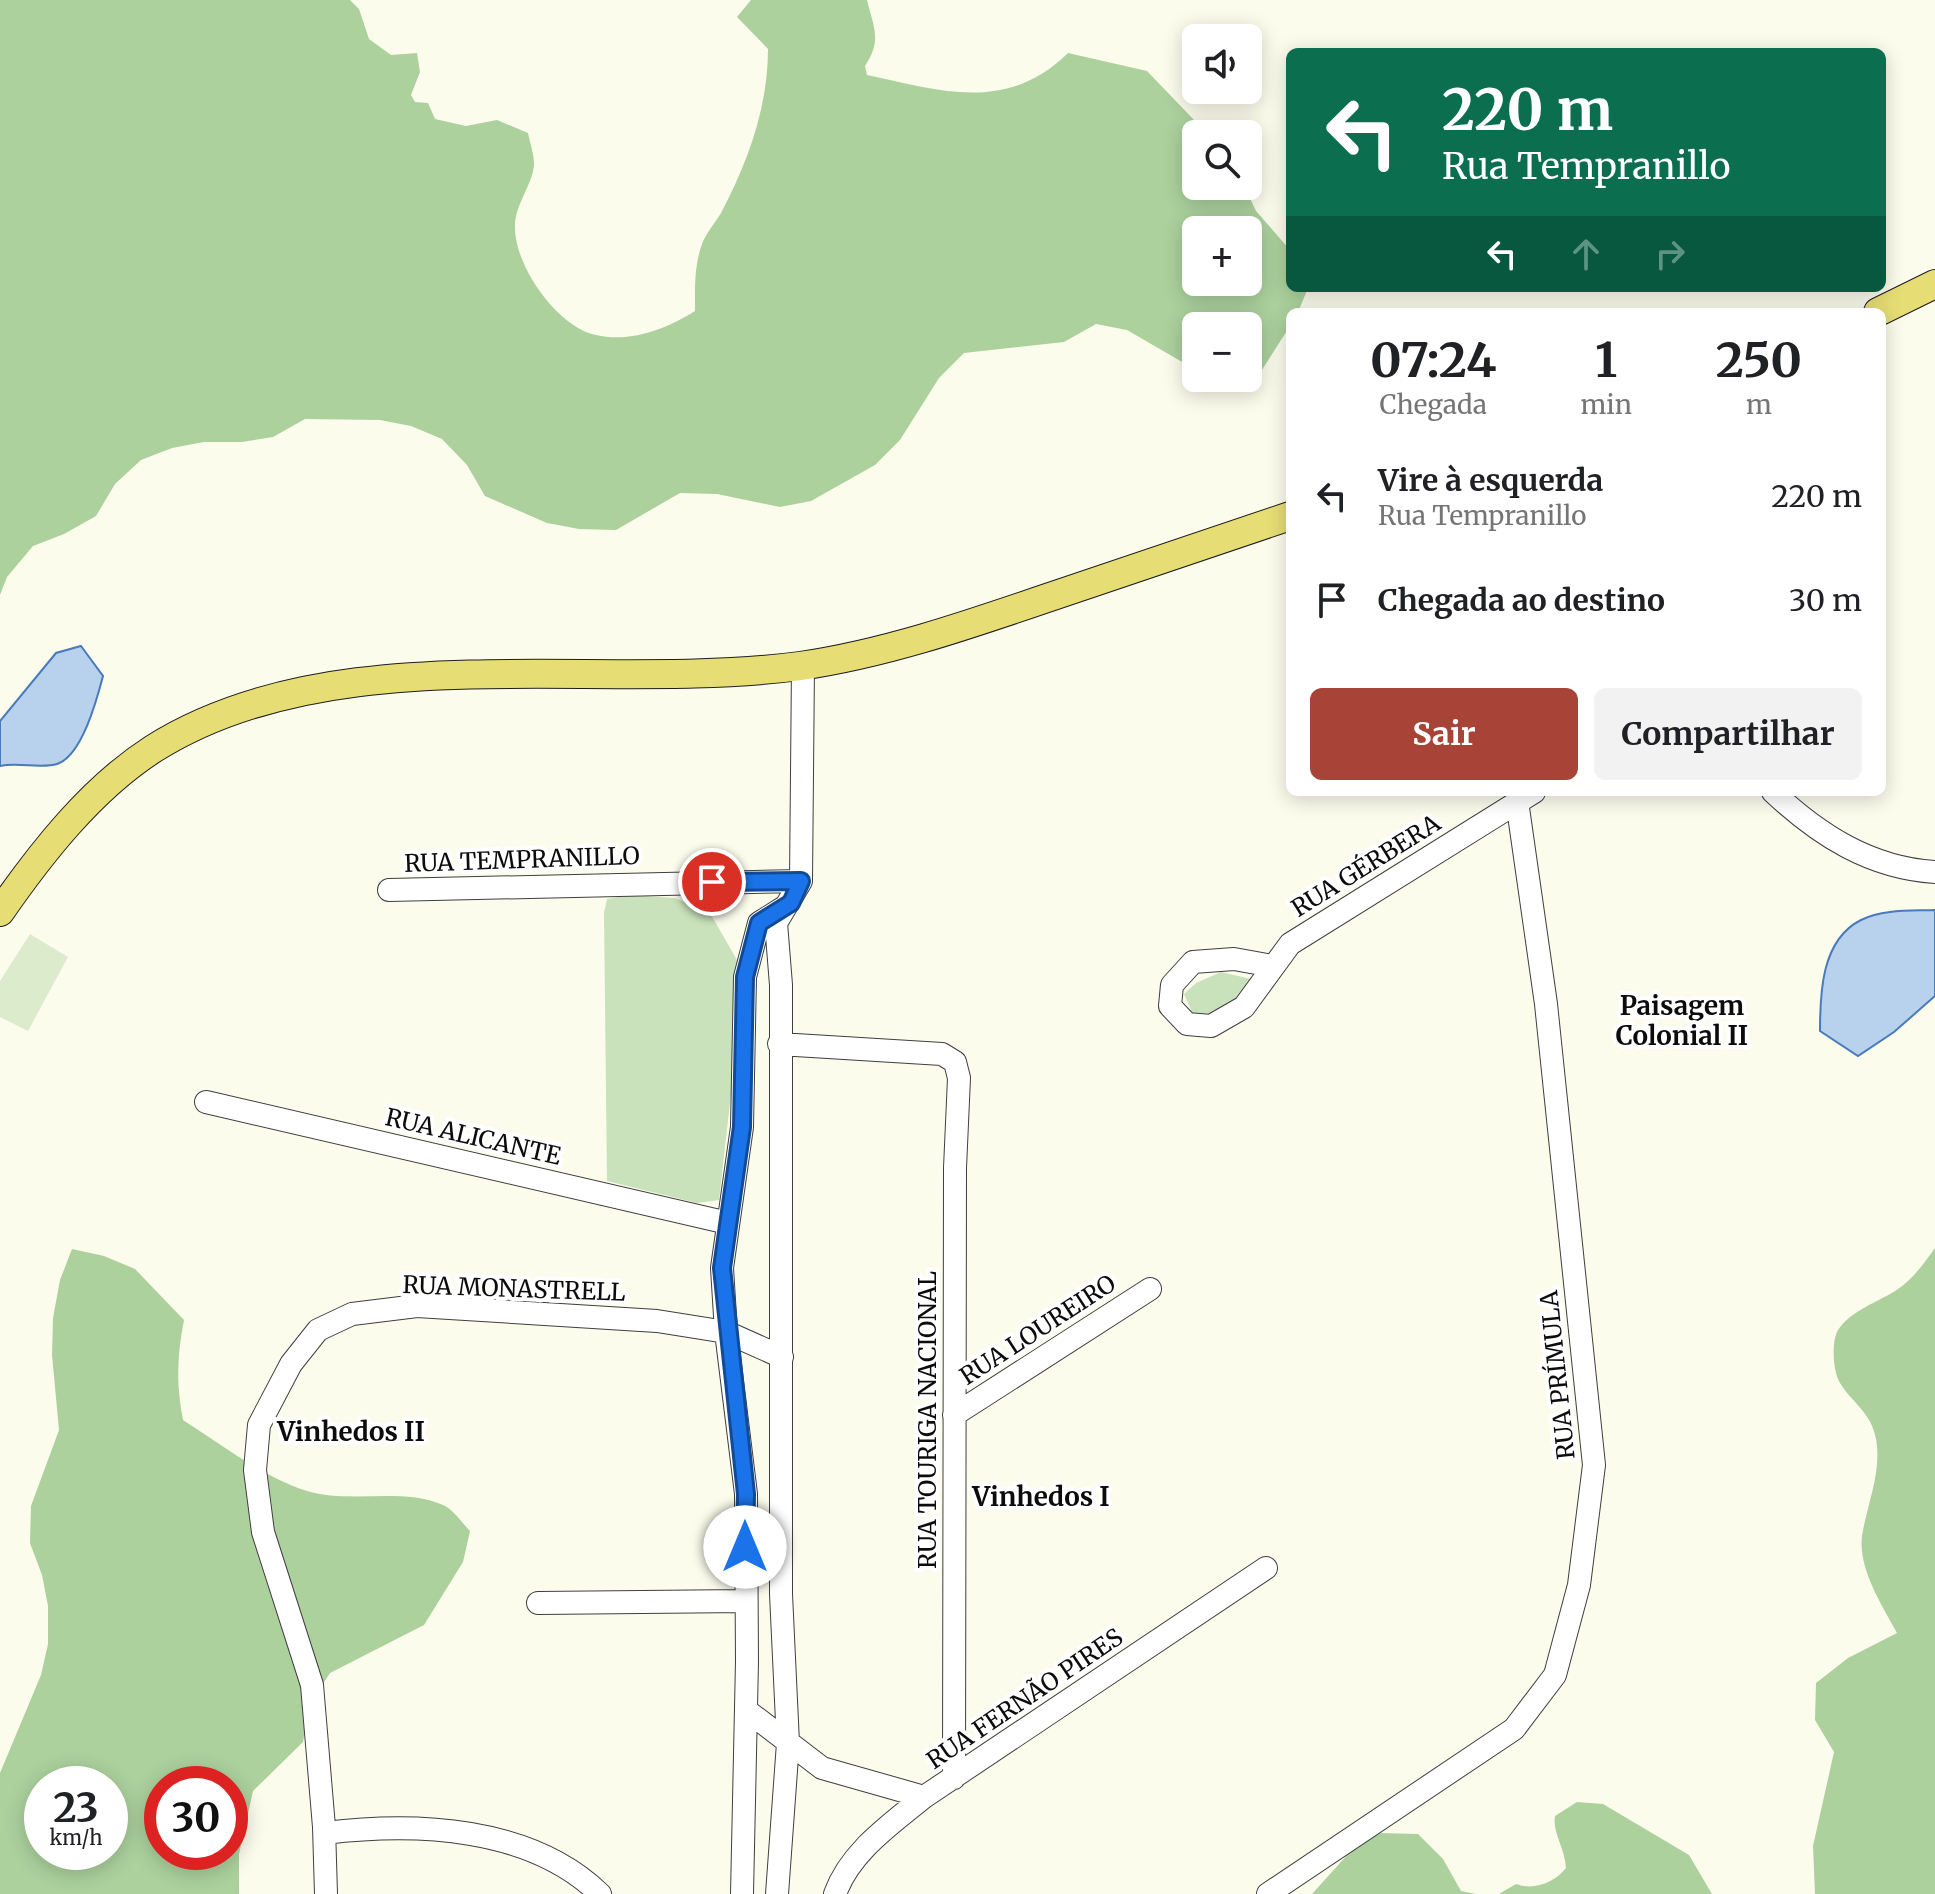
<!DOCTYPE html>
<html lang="pt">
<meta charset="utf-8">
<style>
body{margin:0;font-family:Merriweather,serif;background:#f2f2f2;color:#202124;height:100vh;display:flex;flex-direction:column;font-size:30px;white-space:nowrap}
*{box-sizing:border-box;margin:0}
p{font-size:26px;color:#757577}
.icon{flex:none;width:44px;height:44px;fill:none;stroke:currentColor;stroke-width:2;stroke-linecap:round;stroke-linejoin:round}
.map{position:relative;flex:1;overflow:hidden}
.side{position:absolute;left:1286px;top:308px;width:600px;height:488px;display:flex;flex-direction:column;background:#fff;border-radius:12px;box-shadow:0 4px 20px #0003}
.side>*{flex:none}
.guide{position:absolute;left:1286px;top:48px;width:600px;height:244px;border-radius:12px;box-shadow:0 4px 20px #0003;background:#0b6e4f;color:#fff;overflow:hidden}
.controls{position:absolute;left:1182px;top:24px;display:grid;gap:16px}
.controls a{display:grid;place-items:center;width:80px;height:80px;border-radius:12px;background:#fff;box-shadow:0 4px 20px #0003;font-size:40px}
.speed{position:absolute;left:24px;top:1766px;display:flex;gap:16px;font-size:40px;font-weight:700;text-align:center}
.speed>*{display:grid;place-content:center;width:104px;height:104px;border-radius:50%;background:#fff;box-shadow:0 4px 20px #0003;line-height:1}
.speed small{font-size:20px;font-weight:400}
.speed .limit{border:12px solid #d22;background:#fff;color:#111}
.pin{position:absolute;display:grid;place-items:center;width:68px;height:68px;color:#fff;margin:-34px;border:4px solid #fff;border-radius:50%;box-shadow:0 2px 8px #0007}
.me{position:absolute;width:88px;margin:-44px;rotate:0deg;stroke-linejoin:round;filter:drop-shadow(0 0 6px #0008)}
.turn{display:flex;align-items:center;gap:28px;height:168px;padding:0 24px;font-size:36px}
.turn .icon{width:104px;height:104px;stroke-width:2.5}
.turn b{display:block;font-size:56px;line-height:68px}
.lanes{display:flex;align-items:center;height:76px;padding:0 24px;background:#0003;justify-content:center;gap:40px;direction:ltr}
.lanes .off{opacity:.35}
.eta{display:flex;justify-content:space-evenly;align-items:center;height:136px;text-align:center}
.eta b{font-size:48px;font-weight:700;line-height:56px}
.button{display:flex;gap:16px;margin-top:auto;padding:16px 24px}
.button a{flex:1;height:92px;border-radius:12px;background:#a84437;color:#fff;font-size:32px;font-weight:700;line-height:92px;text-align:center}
.button a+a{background:#f2f2f2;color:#202124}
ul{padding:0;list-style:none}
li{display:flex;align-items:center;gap:24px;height:104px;padding:0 24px}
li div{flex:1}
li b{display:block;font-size:30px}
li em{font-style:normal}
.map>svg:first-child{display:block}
.green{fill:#c9e2bb}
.forest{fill:#acd19d;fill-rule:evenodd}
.pitch{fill:#dbebcc}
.water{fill:#b8d1ed;stroke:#497aba;stroke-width:2}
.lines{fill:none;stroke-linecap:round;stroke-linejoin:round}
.minor-casing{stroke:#3f3f3f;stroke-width:24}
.major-casing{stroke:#1d1d1d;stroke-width:30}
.minor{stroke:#fff;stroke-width:22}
.major{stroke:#e6dd74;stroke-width:28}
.route-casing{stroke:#114b97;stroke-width:20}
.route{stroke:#1a73e8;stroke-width:14}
.labels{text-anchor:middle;stroke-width:8;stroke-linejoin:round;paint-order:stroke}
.street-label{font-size:24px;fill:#0c0c0c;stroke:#fff}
.neighbourhood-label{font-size:26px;font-weight:bold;fill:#0c0c0c;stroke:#fff}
</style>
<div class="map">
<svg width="1935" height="1894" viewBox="0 0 1935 1894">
<rect width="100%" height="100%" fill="#fcfced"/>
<path class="green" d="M630 895 675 898 710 913 737 960 731 1094 719 1200 697 1203 607 1181 604 913 607 899Z
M1221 972 1251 979C1237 1005 1222 1014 1193 1015L1184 994 1196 983Z"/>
<path class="forest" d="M0 0H350L359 9 369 39 391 55 417 53 420 72 411 95 415 102 428 103 435 119 466 126 497 120 528 133C530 143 534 154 534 164 533 185 514 205 515 228 515 266 557 327 596 335 631 343 666 329 695 311 695 289 694 266 702 244 706 233 715 223 721 213 748 162 768 107 768 49L737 17 751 0H867C874 29 882 40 865 66L867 75C941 91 1007 113 1068 53L1147 71 1196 122 1222 134H1196V186H1244L1256 211 1290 250V288H1308L1298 312H1290V326L1258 376H1248V326H1196V370L1127 330 1096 324 1064 342 964 353 939 378 900 440 875 465 811 501 780 507 717 494 680 493 616 530 579 529 547 523 485 496 467 465 442 439 411 426 380 420 305 419 273 437 242 442H204L172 448 141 460 115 484 96 516 64 534 33 546 7 577 0 595ZM1196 230H1248V282H1196Z
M1935 1248V1894H1815L1813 1846 1834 1752 1815 1720 1816 1683 1848 1658 1897 1633C1882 1605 1858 1569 1862 1536 1867 1504 1882 1472 1876 1439 1871 1412 1853 1404 1840 1383 1833 1372 1831 1342 1838 1330 1851 1310 1879 1302 1898 1289 1914 1278 1924 1263 1935 1248Z
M72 1249 104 1256 135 1269 184 1320C177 1355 176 1385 183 1420 222 1445 263 1477 307 1491 351 1504 402 1487 443 1505 453 1509 462 1523 470 1531L463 1562 424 1625 330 1673 310 1704 303 1742 253 1791 239 1854V1894H0V1773L41 1675 48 1644V1606L42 1575 30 1543 31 1506 59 1430 52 1355 53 1318 60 1280ZM42 1784H110V1852H42ZM162 1784H230V1852H162Z
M1577 1802 1603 1804 1689 1855 1712 1894H1499L1516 1884C1534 1891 1555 1882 1566 1868 1565 1848 1552 1832 1555 1816Z
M1381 1833 1418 1834 1443 1859 1461 1891 1476 1894H1312L1359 1842Z"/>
<path class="pitch" d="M30 934 68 957 28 1031 0 1017V981Z"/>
<path class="water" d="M81 646 103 676C97 699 82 756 57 764 41 769 18 762 0 766V721L56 653Z
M1935 910V996L1894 1032 1858 1056 1820 1031C1820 994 1821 940 1861 920 1883 909 1911 911 1935 910Z"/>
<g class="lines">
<defs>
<path id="minor" d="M1773 792C1819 835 1870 868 1935 872
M389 890 801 881
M1273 966 1234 959 1193 962 1172 985 1170 1006 1187 1024 1211 1026 1244 1007 1290 944 1534 792
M779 1044 942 1054 955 1062 959 1078 955 1168 954 1778
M206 1102 728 1223
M954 1415 1150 1289
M538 1603 745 1601
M746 1710 822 1768 924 1797
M325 1833C415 1822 530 1826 600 1894
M326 1894 324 1827 312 1685 263 1532 255 1470 259 1425 291 1364 318 1330 352 1314 417 1306 657 1321 726 1332 782 1357
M742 1894 747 1661 746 1494 726 1332 722 1268 742 1127 745 977 759 923 786 906
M777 1894 788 1743 781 1594V985L776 923 801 881 803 665
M835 1894C850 1852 890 1825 924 1797L1266 1568
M1268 1894 1514 1729 1555 1675 1579 1585 1594 1465 1546 1004 1517 801"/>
<path id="major" d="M1878 312 1935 284
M0 912C41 853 91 789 153 749 335 634 596 693 800 666 883 654 965 626 1044 599 1126 572 1208 544 1290 516"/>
</defs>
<use href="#minor" class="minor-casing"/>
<use href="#major" class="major-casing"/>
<use href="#minor" class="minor"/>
<use href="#major" class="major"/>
</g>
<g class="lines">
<defs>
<path id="route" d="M712 882 801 881 791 903 759 923 745 977 742 1127 722 1268 746 1494 745 1547"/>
</defs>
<use href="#route" class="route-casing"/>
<use href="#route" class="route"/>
</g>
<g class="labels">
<g class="street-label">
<text transform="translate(522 860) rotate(-2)" y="8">RUA TEMPRANILLO</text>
<text transform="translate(1366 866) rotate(-32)" y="8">RUA GÉRBERA</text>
<text transform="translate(473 1137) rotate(13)" y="8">RUA ALICANTE</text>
<text transform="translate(514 1289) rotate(2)" y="8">RUA MONASTRELL</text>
<text transform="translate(1038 1330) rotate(-33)" y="8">RUA LOUREIRO</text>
<text transform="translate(1558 1375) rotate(-96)" y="8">RUA PRÍMULA</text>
<text transform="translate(928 1420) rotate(-90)" y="8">RUA TOURIGA NACIONAL</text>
<text transform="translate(1025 1699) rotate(-34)" y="8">RUA FERNÃO PIRES</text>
</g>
<g class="neighbourhood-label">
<text x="1682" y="1015">Paisagem<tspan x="1682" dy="30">Colonial II</tspan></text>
<text x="351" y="1441">Vinhedos II</text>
<text x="1041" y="1506">Vinhedos I</text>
</g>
</g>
</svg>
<div class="controls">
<a><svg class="icon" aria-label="sound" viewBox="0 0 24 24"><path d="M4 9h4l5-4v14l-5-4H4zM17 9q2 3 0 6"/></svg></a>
<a><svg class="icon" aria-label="search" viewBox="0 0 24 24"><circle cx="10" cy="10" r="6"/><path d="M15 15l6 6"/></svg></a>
<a>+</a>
<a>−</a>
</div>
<div class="speed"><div>23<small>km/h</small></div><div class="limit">30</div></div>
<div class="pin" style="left:712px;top:882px;background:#d93025"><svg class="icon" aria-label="arrive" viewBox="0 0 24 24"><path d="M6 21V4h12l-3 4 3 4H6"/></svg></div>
<svg class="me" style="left:745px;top:1547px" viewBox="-20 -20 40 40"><circle r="19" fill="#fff"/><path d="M0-13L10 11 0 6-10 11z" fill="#1a73e8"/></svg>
<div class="guide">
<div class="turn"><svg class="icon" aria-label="left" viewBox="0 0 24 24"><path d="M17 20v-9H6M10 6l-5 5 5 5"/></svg><div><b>220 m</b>Rua Tempranillo</div></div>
<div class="lanes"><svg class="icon" aria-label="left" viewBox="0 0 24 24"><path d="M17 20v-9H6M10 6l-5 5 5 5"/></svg><svg class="icon off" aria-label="ahead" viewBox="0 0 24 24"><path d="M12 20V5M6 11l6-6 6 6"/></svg><svg class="icon off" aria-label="right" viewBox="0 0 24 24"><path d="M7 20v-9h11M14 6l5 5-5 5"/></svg></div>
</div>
<section class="side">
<div class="eta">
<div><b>07:24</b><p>Chegada</p></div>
<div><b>1</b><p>min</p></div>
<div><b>250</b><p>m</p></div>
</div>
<ul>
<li><svg class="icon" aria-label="left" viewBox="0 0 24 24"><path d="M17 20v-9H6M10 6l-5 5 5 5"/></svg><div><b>Vire à esquerda</b><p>Rua Tempranillo</p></div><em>220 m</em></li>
<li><svg class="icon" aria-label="arrive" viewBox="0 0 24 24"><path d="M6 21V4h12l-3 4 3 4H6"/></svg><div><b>Chegada ao destino</b></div><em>30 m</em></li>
</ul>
<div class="button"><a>Sair</a><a>Compartilhar</a></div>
</section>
</div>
